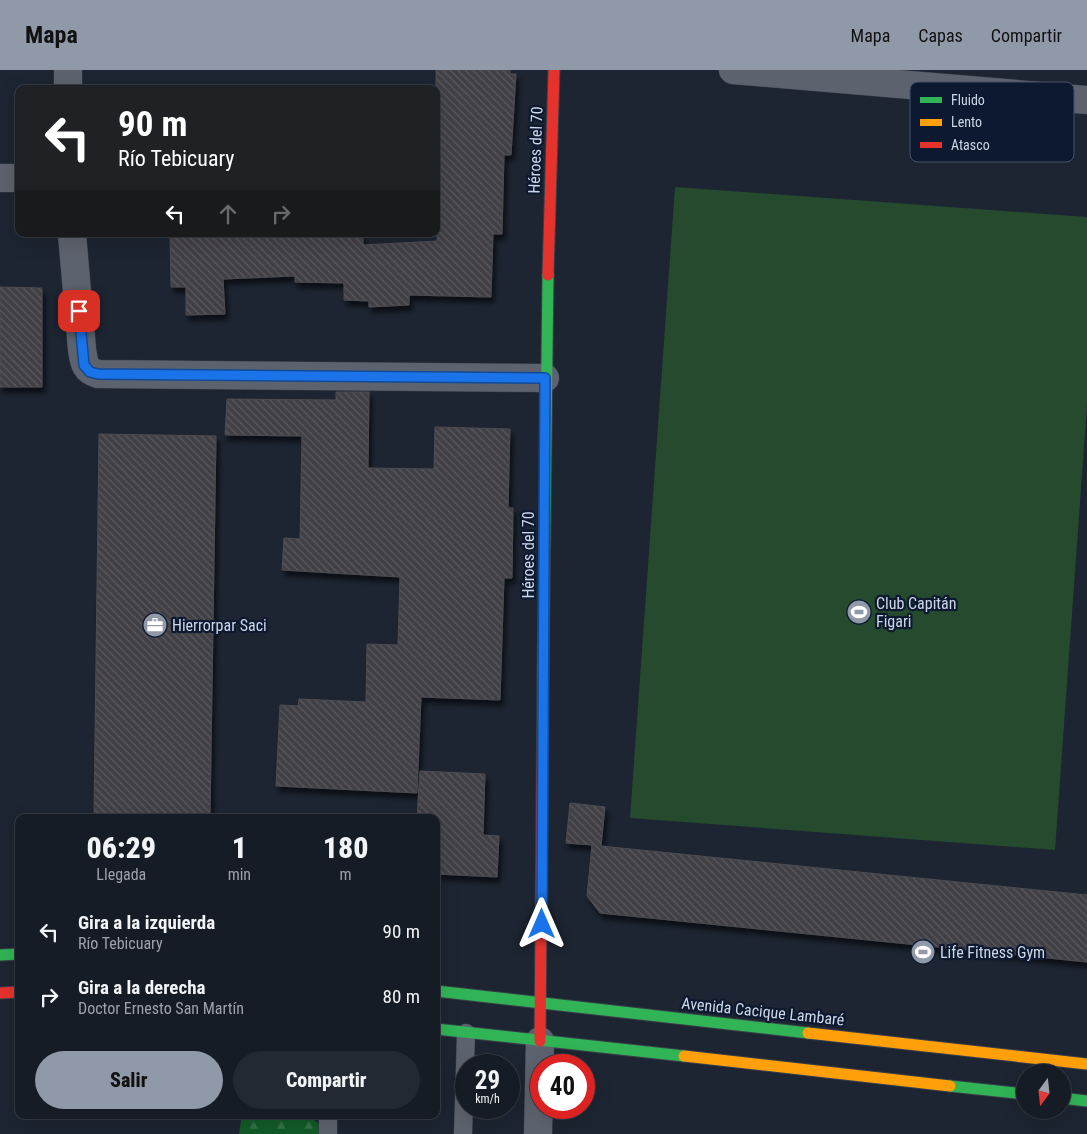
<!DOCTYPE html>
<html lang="es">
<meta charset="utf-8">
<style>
body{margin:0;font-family:"Roboto Condensed",sans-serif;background:#232932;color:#f1f3f6;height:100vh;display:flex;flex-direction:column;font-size:19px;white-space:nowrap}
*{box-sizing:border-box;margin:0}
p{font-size:16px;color:#9ea1a7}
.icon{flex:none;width:28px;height:28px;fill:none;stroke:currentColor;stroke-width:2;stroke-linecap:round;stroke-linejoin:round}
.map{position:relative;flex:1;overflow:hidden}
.drawer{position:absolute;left:15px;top:744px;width:425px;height:305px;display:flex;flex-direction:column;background:#161c26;border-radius:10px;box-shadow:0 5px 20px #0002,0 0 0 1px #353a43}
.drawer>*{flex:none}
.guide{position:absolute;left:15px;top:15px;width:425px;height:152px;border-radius:10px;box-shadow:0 5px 20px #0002,0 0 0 1px #353a43;background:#202124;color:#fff;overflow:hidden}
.needle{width:32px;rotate:195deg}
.controls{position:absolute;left:1016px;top:994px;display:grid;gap:10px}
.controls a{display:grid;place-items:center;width:55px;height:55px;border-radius:50%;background:#161c26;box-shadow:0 5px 20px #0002,0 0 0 1px #353a43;font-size:25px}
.speed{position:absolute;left:455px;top:984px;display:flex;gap:10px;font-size:25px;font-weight:700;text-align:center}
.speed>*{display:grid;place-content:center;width:65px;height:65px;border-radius:50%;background:#161c26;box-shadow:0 5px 20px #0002,0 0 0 1px #353a43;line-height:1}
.speed small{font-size:12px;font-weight:400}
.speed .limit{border:8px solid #d22;background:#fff;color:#111}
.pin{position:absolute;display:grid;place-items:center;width:42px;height:42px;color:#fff;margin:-21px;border-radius:10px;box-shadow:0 2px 8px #0006}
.me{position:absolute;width:55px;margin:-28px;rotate:0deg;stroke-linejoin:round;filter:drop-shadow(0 0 4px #0008)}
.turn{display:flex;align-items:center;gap:18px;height:105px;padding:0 20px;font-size:22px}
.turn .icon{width:65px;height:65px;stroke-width:2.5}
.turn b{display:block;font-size:35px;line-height:42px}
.lanes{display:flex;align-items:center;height:48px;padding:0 20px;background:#0003;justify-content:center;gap:25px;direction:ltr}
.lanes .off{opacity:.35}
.eta{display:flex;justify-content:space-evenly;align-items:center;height:85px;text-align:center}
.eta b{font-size:30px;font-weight:800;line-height:35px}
.primary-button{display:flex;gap:10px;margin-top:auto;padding:10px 20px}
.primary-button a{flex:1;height:58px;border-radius:30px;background:#9099a8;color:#111;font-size:20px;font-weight:800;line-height:58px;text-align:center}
.primary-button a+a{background:#232932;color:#f1f3f6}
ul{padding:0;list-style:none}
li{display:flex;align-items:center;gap:15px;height:65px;padding:0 20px}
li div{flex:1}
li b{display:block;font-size:19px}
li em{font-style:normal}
header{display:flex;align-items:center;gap:30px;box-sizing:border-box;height:70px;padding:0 25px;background:#9099a8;color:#111}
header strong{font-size:24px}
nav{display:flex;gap:28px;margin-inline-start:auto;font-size:18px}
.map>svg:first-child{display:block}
.grass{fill:#254a2e}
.forest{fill:url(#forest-firs)}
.building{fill:url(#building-back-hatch);stroke:#4d4c51;filter:url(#shadow)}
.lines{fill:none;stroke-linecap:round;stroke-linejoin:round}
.lane-casing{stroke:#393f4a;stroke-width:19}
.street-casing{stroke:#393f4a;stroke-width:29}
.fast-casing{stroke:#393f4a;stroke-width:13}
.slow-casing{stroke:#393f4a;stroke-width:13}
.jam-casing{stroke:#393f4a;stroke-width:13}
.lane{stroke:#5d636e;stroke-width:18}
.street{stroke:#5d636e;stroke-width:28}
.fast{stroke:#30b455;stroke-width:11}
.slow{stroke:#ff9f0a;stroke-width:11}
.jam{stroke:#e5322d;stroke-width:11}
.route-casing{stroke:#114b97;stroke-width:12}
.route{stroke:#1a73e8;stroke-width:9}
.labels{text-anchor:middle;stroke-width:4.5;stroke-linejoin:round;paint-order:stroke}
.street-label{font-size:16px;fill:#ced7e7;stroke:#0c1930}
.poi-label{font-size:16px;fill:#ced7e7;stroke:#0c1930;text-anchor:start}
.key{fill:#0c1930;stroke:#465267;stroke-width:1}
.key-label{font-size:14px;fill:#ced7e7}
</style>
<header>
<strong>Mapa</strong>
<nav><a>Mapa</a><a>Capas</a><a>Compartir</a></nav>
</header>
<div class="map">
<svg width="1087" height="1064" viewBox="0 0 1087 1064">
<defs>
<pattern id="forest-firs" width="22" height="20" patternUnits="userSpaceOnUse" patternTransform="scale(1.25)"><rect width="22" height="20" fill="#135b28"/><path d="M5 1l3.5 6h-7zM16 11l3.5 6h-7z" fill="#347247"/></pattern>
<pattern id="building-back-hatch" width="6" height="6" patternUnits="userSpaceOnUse" patternTransform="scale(1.25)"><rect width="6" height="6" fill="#413f45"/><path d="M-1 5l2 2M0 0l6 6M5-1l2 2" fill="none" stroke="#5b5a60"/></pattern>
<filter id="shadow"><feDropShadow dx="3" dy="5.5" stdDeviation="2.5" flood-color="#0009"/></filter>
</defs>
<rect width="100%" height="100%" fill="#1d2532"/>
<path class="grass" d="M675 117 1087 147V335L1055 780 630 748Z"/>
<path class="forest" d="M242 1045H308L331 1064H239Z"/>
<path class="building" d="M436 0H510V4H516L511 85H504L502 164H493L491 227 409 225V235L369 237V231L344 230V213L295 212V206L223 209 225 244 186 245V217H171L170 164H363V175L437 171 439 102H436Z
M0 217 42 218V317H0Z
M336 322H369L368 398 434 399 435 357 510 359 508 438H513L512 508H504L500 630 421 627 417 723 276 716 280 635 298 636 299 629 366 632 367 574 398 575 400 507 282 500 284 468 300 469 302 366 225 365 227 329 336 330Z
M99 364 216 366 210 746 94 744Z
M420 701 485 704 483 765 499 766 497 807 436 804V748H417Z
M570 733 605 737 601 776 1087 825V892L600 843 587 826 592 775 566 773Z"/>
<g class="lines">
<defs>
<path id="lane" d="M328 1064V1045
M463 1064 466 963"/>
<path id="street" d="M733 0 1087 30
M68 19V0
M0 108H19
M72 164 82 279C84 292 84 300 98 304L545 308
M538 1064 540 971"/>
<path id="fast" d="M543 607 548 205
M0 885 19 884
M436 921 808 963
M436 959 684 986
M950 1016 1025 1024
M1062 1028 1087 1031"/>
<path id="slow" d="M808 963 1087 994
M684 986 950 1016"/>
<path id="jam" d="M548 205 554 0
M0 923 19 922
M540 971 543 607"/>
</defs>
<use href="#lane" class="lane-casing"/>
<use href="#street" class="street-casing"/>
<use href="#fast" class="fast-casing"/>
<use href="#slow" class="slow-casing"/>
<use href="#jam" class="jam-casing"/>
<use href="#lane" class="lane"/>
<use href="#street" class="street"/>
<use href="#fast" class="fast"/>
<use href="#slow" class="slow"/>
<use href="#jam" class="jam"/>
</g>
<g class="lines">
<defs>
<path id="route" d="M79 241 84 295 90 302 98 304 545 308 542 854"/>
</defs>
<use href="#route" class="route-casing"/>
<use href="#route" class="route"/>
</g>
<defs>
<symbol id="stadium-disc" viewBox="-11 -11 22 22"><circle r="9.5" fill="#9099a8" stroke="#0c1930"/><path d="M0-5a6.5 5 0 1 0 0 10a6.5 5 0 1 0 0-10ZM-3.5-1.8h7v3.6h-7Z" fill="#fff"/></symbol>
<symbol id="office-disc" viewBox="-11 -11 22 22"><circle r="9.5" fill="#9099a8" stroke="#0c1930"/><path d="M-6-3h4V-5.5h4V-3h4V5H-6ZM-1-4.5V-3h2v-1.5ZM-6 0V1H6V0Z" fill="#fff"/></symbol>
</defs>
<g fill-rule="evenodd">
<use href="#stadium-disc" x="845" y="528" width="28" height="28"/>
<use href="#office-disc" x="141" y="541" width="28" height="28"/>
<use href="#stadium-disc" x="909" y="868" width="28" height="28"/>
</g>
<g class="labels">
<g class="street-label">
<text transform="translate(535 80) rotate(-88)" y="6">Héroes del 70</text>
<text transform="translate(528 485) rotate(-90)" y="6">Héroes del 70</text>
<text transform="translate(763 941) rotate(6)" y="6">Avenida Cacique Lambaré</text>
</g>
<g class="poi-label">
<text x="876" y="539">Club Capitán<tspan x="876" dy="18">Figari</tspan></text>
<text x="172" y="561">Hierrorpar Saci</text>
<text x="940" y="888">Life Fitness Gym</text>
</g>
</g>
<rect x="910" y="12" width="164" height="80" rx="8" class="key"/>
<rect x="920" y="27" width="22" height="6" fill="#30b455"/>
<rect x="920" y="49" width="22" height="7" fill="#ff9f0a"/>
<rect x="920" y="72" width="22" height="6" fill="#e5322d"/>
<g class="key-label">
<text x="951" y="35">Fluido</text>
<text x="951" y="57">Lento</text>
<text x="951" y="80">Atasco</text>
</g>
</svg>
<div class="controls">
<a><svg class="needle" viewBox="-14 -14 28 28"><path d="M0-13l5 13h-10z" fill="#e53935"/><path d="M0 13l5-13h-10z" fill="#9ea1a7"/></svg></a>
</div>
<div class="speed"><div>29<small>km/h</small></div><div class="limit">40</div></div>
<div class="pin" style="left:79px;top:241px;background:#d93025"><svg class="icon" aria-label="arrive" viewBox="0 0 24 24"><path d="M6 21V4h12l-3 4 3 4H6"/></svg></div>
<svg class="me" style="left:542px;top:854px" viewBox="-20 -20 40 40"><path d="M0-17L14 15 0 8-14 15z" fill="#1a73e8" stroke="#fff" stroke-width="4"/></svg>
<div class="guide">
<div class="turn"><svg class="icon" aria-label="left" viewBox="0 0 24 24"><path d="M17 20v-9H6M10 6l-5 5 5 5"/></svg><div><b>90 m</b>Río Tebicuary</div></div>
<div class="lanes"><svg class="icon" aria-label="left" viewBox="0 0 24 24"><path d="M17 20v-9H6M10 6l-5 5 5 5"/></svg><svg class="icon off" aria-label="ahead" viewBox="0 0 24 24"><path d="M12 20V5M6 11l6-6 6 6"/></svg><svg class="icon off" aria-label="right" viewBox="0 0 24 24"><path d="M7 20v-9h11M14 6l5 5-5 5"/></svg></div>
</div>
<section class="drawer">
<div class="eta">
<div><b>06:29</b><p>Llegada</p></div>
<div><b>1</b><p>min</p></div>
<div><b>180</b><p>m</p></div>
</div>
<ul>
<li><svg class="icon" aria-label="left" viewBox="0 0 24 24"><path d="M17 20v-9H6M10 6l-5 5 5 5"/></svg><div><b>Gira a la izquierda</b><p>Río Tebicuary</p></div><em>90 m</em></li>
<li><svg class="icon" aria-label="right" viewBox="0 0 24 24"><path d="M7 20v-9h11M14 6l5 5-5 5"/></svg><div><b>Gira a la derecha</b><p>Doctor Ernesto San Martín</p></div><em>80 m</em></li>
</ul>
<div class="primary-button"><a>Salir</a><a>Compartir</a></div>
</section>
</div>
